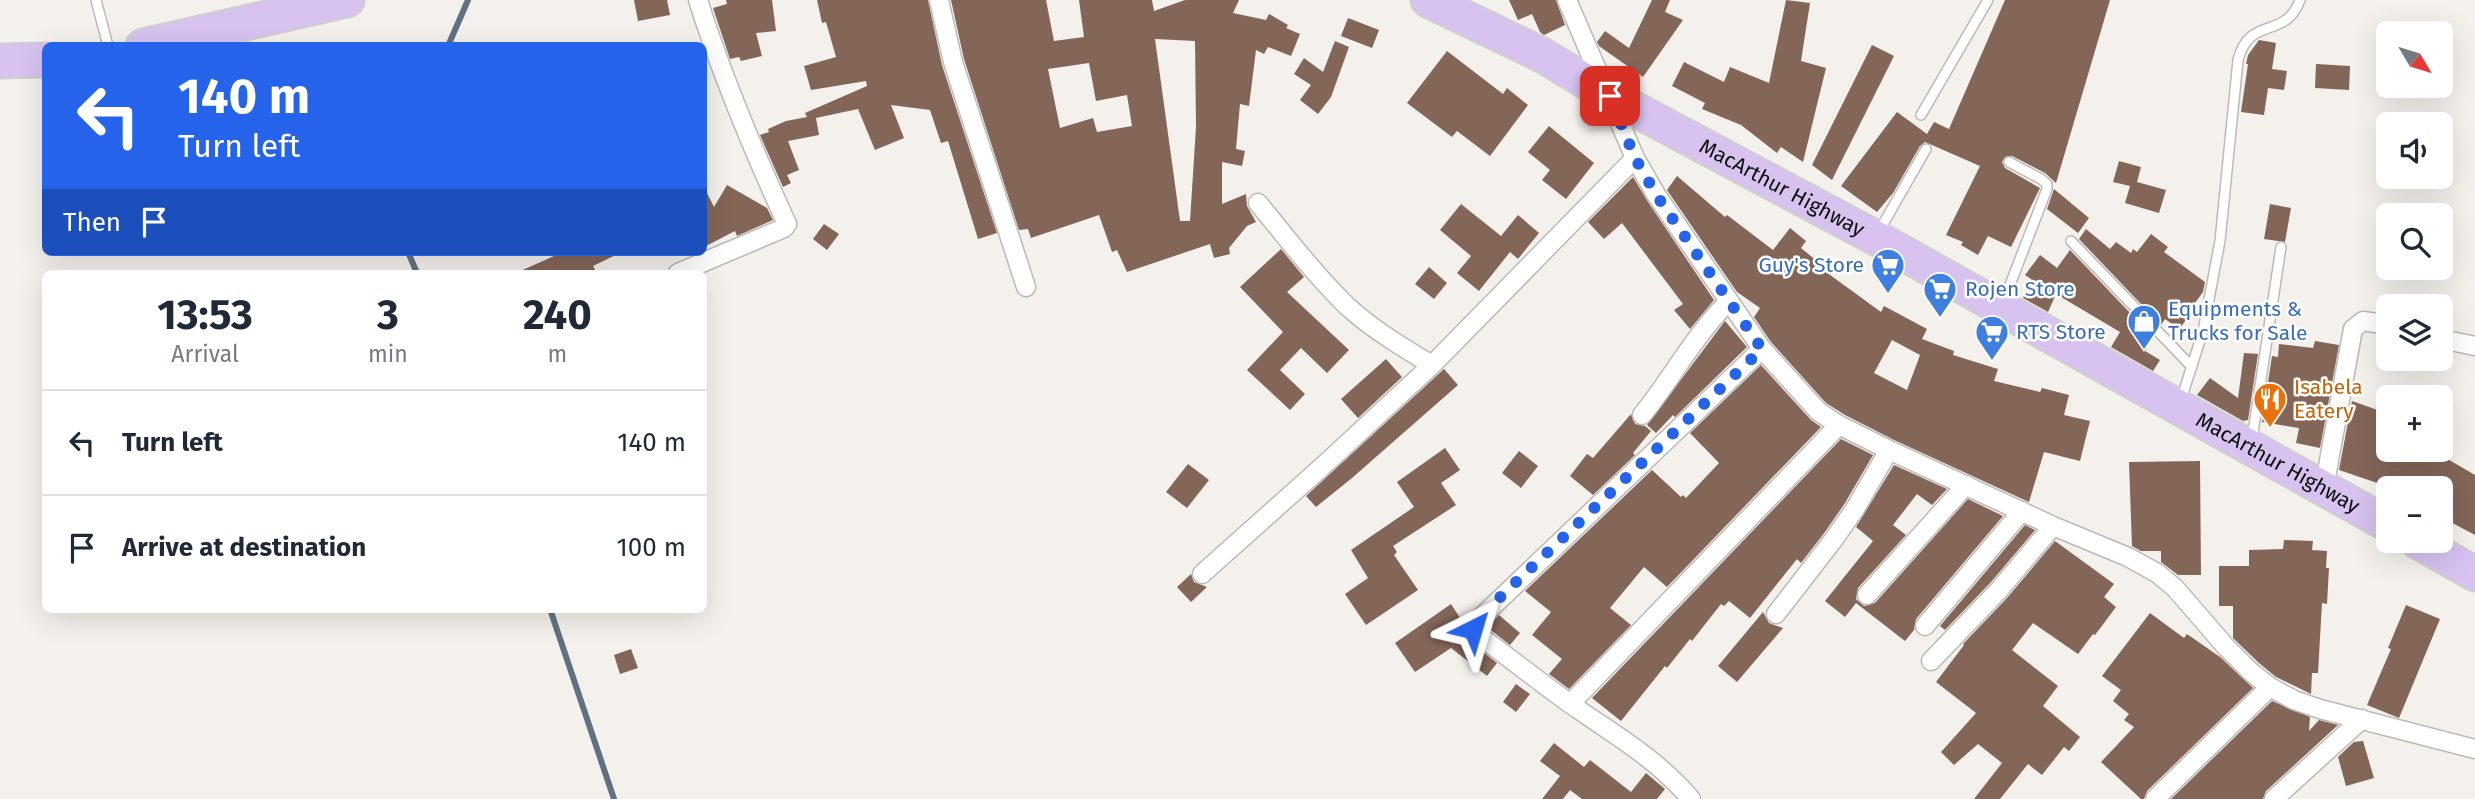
<!DOCTYPE html>
<meta charset="utf-8">
<style>
body{margin:0;font-family:"Fira Sans",sans-serif;background:#f2f2f3;color:#1f2937;height:100vh;display:flex;flex-direction:column;font-size:26px;white-space:nowrap}
*{box-sizing:border-box;margin:0}
p{font-size:23px;color:#747a83}
.icon{flex:none;width:38px;height:38px;fill:none;stroke:currentColor;stroke-width:2;stroke-linecap:round;stroke-linejoin:round}
.map{position:relative;flex:1;overflow:hidden}
.panel{position:absolute;left:42px;top:270px;width:665px;height:343px;display:flex;flex-direction:column;background:#fff;border-radius:10px;box-shadow:0 7px 28px #0002}
.panel>*{flex:none}
.guide{position:absolute;left:42px;top:42px;width:665px;height:214px;border-radius:10px;box-shadow:0 7px 28px #0002;background:#2563eb;color:#fff;overflow:hidden}
.needle{width:46px;rotate:128deg}
.controls{position:absolute;left:2376px;top:21px;display:grid;gap:14px}
.controls a{display:grid;place-items:center;width:77px;height:77px;border-radius:10px;background:#fff;box-shadow:0 7px 28px #0002;font-size:35px}
.pin{position:absolute;display:grid;place-items:center;width:60px;height:60px;color:#fff;margin:-30px;border-radius:14px;box-shadow:0 4px 10px #0006}
.me{position:absolute;width:77px;margin:-38px;rotate:40deg;stroke-linejoin:round;filter:drop-shadow(0 0 5px #0008)}
.turn{display:flex;align-items:center;gap:24px;height:147px;padding:0 21px;font-size:32px}
.turn .icon{width:91px;height:91px;stroke-width:2.5}
.turn b{display:block;font-size:49px;line-height:60px}
.then{display:flex;align-items:center;height:66px;padding:0 21px;background:#0003;gap:14px;font-size:26px}
.eta{display:flex;justify-content:space-evenly;align-items:center;height:119px;text-align:center}
.eta b{font-size:42px;font-weight:700;line-height:49px}
ul{padding:0;list-style:none}
li{display:flex;align-items:center;gap:21px;height:105px;padding:0 21px;border-top:2px solid #e0e1e3}
li div{flex:1}
li b{display:block;font-size:26px}
li em{font-style:normal}
.map>svg:first-child{display:block}
.lines{fill:none;stroke-linecap:round;stroke-linejoin:round}
.stream{stroke:#627181;stroke-width:6}
.building{fill:#846659;fill-rule:evenodd}
.lane-casing{stroke:#bdb9b5;stroke-width:12}
.street-casing{stroke:#bdb9b5;stroke-width:21}
.highway-casing{stroke:#cfcfcf;stroke-width:37}
.lane{stroke:#fff;stroke-width:9}
.street{stroke:#fff;stroke-width:18}
.highway{stroke:#d7c2f0;stroke-width:33}
.route{stroke:#2563eb;stroke-width:12;stroke-dasharray:0 21.6}
.labels{text-anchor:middle;stroke-width:5;stroke-linejoin:round;paint-order:stroke}
.street-label{font-size:21px;fill:#0f0e0d;stroke:#fffefd}
.shop-label{font-size:21px;fill:#366cbe;stroke:#fffefd;text-anchor:start}
.food-label{font-size:21px;fill:#c56008;stroke:#fffefd;text-anchor:start}
</style>
<div class="map">
<svg width="2475" height="799" viewBox="0 0 2475 799">
<rect width="100%" height="100%" fill="#f4f0ec"/>
<g class="lines">
<path class="stream" d="M448 46 468 0
M408 252 417 273
M550 609 614 799"/>
</g>
<path class="building" d="M634 0H667L670 15 638 21Z
M726 0H772L776 31 756 33 762 56 741 61 739 57 730 59 713 8 727 4Z
M817 0H928L942 65 997 233 978 239 948 141 941 143 930 110 891 105 904 138 875 150 858 109 816 118 819 135 788 141 799 170 787 175 791 183 783 187 760 135 769 132 768 129 786 121 807 117 805 113 867 86 866 81 811 90 804 66 836 57 826 22 822 23Z
M951 0H1046L1054 41 1084 37 1079 0H1152L1154 11 1185 0H1239L1233 13 1266 20 1269 14 1288 25 1286 28 1300 34 1291 56 1268 47 1264 54 1256 50 1249 106 1240 104 1236 149 1245 151 1242 166 1222 162V204L1246 194 1247 206 1256 222 1247 226 1229 248 1230 254 1214 258 1210 244 1127 272 1117 250 1112 252 1099 215 1031 238 1028 229 1019 230 964 59ZM1155 39 1195 41 1196 127 1190 221H1180ZM1089 63 1096 101 1127 95 1132 126 1097 132 1093 118 1060 128 1048 69Z
M1509 0H1556L1565 25 1544 35 1540 32 1532 14 1518 20Z
M1652 0H1670L1665 12 1683 20 1643 77 1599 46 1597 42 1605 31 1629 48Z
M1786 0 1810 3 1801 61 1826 68 1803 162 1781 147 1777 153 1741 125 1702 109 1705 103 1672 86 1684 62 1724 82 1730 67 1769 83Z
M2005 0H2110L2056 183 2045 173 2012 156 2005 157 2002 162 2005 168 2040 188 2011 247 1988 236 1978 255 1961 245 1963 242 1946 235 1980 166 1925 142 1920 146 1893 193 1877 212 1841 186 1897 112 1927 134 1934 122 1949 129Z
M1348 18 1379 30 1372 48 1341 36Z
M2259 40 2276 43 2272 69 2287 71 2284 90 2268 88 2264 115 2241 112 2248 64H2246L2248 55Z
M1335 41 1349 47 1331 97 1318 114 1300 100 1311 85 1294 74 1304 58 1323 72Z
M1872 45 1894 56 1832 180 1812 165Z
M1447 51 1503 94 1507 88 1528 105 1490 156 1457 131 1452 137 1407 103Z
M2316 64 2350 66 2349 90 2315 88Z
M1549 126 1594 163 1566 199 1542 180 1550 170 1528 152Z
M2119 161 2141 167 2137 182 2166 190 2159 213 2125 203 2130 186 2113 182Z
M1677 176 1725 217 1727 215 1773 250 1790 228 1806 241 1801 248 1828 270 1826 272 1881 312 1884 306 1927 329 1922 339 1954 351 1953 355 1998 369 1994 381 2040 392 2042 388 2069 395 2064 415 2090 421 2080 461 2044 452 2029 502 1894 440 1845 415 1826 403 1771 342 1754 317 1760 308 1737 292 1667 190ZM1892 340 1920 355 1907 390 1874 373Z
M1633 177 1648 202 1714 300 1690 329 1674 310 1683 304 1622 223 1604 239 1588 222Z
M727 185 767 208 773 220 737 236 735 231 704 247V187L714 207Z
M2054 189 2089 218 2078 233 2047 209Z
M1461 204 1501 236 1518 215 1539 233 1518 259 1510 252 1479 291 1457 273 1471 256 1440 230Z
M2270 204 2291 208 2285 242 2264 239Z
M824 224 839 234 827 250 813 239Z
M2086 229 2110 249 2116 242 2131 253 2133 249 2137 252 2151 234 2168 247 2164 252 2205 282 2203 292 2195 303 2198 305 2179 329 2165 319 2161 325 2079 239Z
M1281 249 1304 277 1287 292 1349 350 1327 373 1301 348 1280 370 1305 394 1290 410 1247 370 1283 332 1240 287Z
M2070 250 2153 337 2145 351 2160 360 2153 371 2111 347 2120 332 2056 294 2048 312 2023 298 2031 279 2025 275 2040 255 2057 268Z
M563 252H622L593 266 597 273H516Z
M1429 267 1447 283 1434 299 1415 284Z
M1725 321 1747 347 1675 417 1673 415 1656 433 1647 425Z
M2315 341 2339 345 2320 448 2296 443 2299 428 2262 422 2272 356 2278 357 2279 344 2313 348Z
M2244 353 2258 354 2248 420 2243 421 2197 395 2210 378 2238 398Z
M1386 359 1402 377 1358 418 1341 399Z
M1761 365 1811 420 1821 427 1667 587 1644 567 1610 608 1631 625 1569 689 1549 674 1562 659 1532 635 1551 612 1525 591 1652 470 1681 497 1683 495 1686 498 1719 463 1690 433Z
M1444 369 1458 385 1352 478 1316 507 1306 496Z
M2352 401 2389 414V450H2447L2444 457 2475 475V535L2441 517V488H2392L2339 470Z
M1631 414 1635 424 1645 426 1651 431 1633 453 1635 455 1593 495 1570 476 1587 454 1593 458Z
M1841 439 1873 455 1845 503 1825 532 1801 563 1797 559 1750 618 1729 601 1724 606 1721 604 1692 641 1690 639 1667 668 1665 666 1621 721 1592 698Z
M1445 448 1460 470 1441 483 1456 505 1393 546 1397 552 1394 555 1418 590 1366 625 1345 594 1368 578 1351 550 1414 507 1397 482Z
M1519 451 1538 466 1521 488 1502 473Z
M2200 461 2201 575H2178L2161 562V551H2141L2132 546 2129 462Z
M1188 464 1209 480 1187 508 1166 492Z
M1894 465 1947 489 1932 505 1917 494 1893 525 1906 535 1858 588 1856 599 1864 606 1875 603 1968 499 2003 516 1916 619 1914 630 1905 641 1856 603 1845 617 1825 601 1873 541 1856 527Z
M2025 525 2035 530 1991 582 1945 630 1940 626Z
M2284 540 2313 541 2312 550 2327 551 2326 568H2329L2327 604 2322 603 2318 673H2312L2311 694 2276 677 2259 663 2233 638V606H2219V566H2249V550L2283 549Z
M2055 541 2114 584 2104 597 2116 607 2095 635 2093 634 2078 654 2033 623 2012 650 2058 686 2043 706 2080 737 2069 751 2064 747 2042 775 2028 764 2000 799H1974L2002 763 1978 744 1954 765 1941 752 1976 713 1936 682 1964 645 1963 644 2007 598Z
M1191 574 1194 582 1207 587 1191 602 1177 587Z
M1451 604 1462 621 1465 638 1497 663 1487 676 1451 648 1415 672 1395 643Z
M2406 605 2440 619 2399 718 2367 705 2391 649 2388 648Z
M1763 612 1769 623 1783 628 1737 682 1718 666Z
M2150 613 2184 638 2187 634 2220 657 2253 688 2147 791 2144 799H2141L2101 762 2134 727 2124 720 2129 714 2113 701 2121 690 2102 676Z
M1499 615 1520 633 1510 645 1487 627Z
M631 649 638 668 620 674 614 655Z
M1516 684 1530 694 1516 712 1503 702Z
M2272 701 2310 717 2309 731 2319 720 2338 725 2266 791 2263 799H2171Z
M2363 741 2374 778 2346 786 2338 757 2354 742Z
M1554 743 1584 767 1590 760 1631 792 1646 773 1665 789 1657 799H1582L1570 790 1563 799H1542L1560 776 1540 761Z"/>
<g class="lines">
<defs>
<path id="lane" d="M96 0 108 46
M1921 115 1988 0
M1878 233 1926 149
M2071 241 2192 367
M2003 303 2047 189V184L2041 179 2009 162
M2181 400 2203 331 2220 241 2238 60C2250 14 2285 41 2300 0
M2252 439 2281 247"/>
<path id="street" d="M939 0 953 62 1026 287
M1567 0 1635 158 1657 196 1762 349 1819 412 1839 425 1889 450 2053 526 2128 557 2157 573 2175 588 2226 647 2251 672 2270 687 2294 700 2320 709 2475 749
M1258 203C1287 238 1314 274 1347 306 1372 329 1402 347 1432 365
M678 273 784 228 787 224C754 152 722 76 698 0
M2441 339 2475 346
M1642 415C1672 378 1694 336 1728 302
M2324 488 2353 329 2363 321 2389 325
M1202 574 1324 465 1432 365 1635 158
M1867 595 1966 485
M1776 614 1834 539 1855 509 1889 450
M1925 626 2022 511
M1931 661 1999 590 2053 526
M1570 704 1839 425
M1691 799C1655 757 1613 734 1569 703 1537 680 1506 655 1474 632L1473 625 1762 349
M2155 799 2270 687
M2274 799 2362 719"/>
<g id="highway">
<path id="s1" d="M1428 0 1542 55 1610 96 1876 238 2389 525"/>
<path d="M143 46 347 0"/>
<path d="M0 61 46 60"/>
<path d="M2417 541 2475 574"/>
</g>
</defs>
<use href="#lane" class="lane-casing"/>
<use href="#street" class="street-casing"/>
<use href="#highway" class="highway-casing"/>
<use href="#lane" class="lane"/>
<use href="#street" class="street"/>
<use href="#highway" class="highway"/>
</g>
<g class="lines">
<path class="route" d="M1473 629 1475 621 1762 349 1657 196 1635 158 1610 96"/>
</g>
<defs>
<symbol id="supermarket-pin" viewBox="-11 -11 22 30"><path d="M0 17L-7.5 6A9.5 9.5 0 1 1 7.5 6Z" fill="#3f7fe0" stroke="#fffefd"/><path d="M-6-5.5h2.5l.6 2H6L4.5 2H-2.5L-4.4-4H-6ZM-1.5 3.2a1.3 1.3 0 1 0 .1 0ZM3 3.2a1.3 1.3 0 1 0 .1 0Z" fill="#fff"/></symbol>
<symbol id="shop-pin" viewBox="-11 -11 22 30"><path d="M0 17L-7.5 6A9.5 9.5 0 1 1 7.5 6Z" fill="#3f7fe0" stroke="#fffefd"/><path d="M-5-2.5h2.3a2.7 3.5 0 0 1 5.4 0H5L5.5 6h-11ZM-1.5-2.5h3a1.5 2.3 0 0 0-3 0Z" fill="#fff"/></symbol>
<symbol id="restaurant-pin" viewBox="-11 -11 22 30"><path d="M0 17L-7.5 6A9.5 9.5 0 1 1 7.5 6Z" fill="#e8710a" stroke="#fffefd"/><path d="M-5-6h1v4h1v-4h1v4h1v-4h1v5L-1.5 .5V6h-2V.5L-5-1ZM5-6V6H3V1.5H1.5Q1.5-4 5-6Z" fill="#fff"/></symbol>
</defs>
<g fill-rule="evenodd">
<use href="#supermarket-pin" x="1869" y="246" width="38" height="52"/>
<use href="#supermarket-pin" x="1921" y="270" width="38" height="52"/>
<use href="#shop-pin" x="2125" y="302" width="38" height="52"/>
<use href="#supermarket-pin" x="1973" y="313" width="38" height="52"/>
<use href="#restaurant-pin" x="2251" y="380" width="38" height="52"/>
</g>
<g class="labels">
<g class="street-label">
<text dy="7" stroke="none"><textPath href="#s1" startOffset="401">MacArthur Highway</textPath></text>
<text dy="7" stroke="none"><textPath href="#s1" startOffset="968">MacArthur Highway</textPath></text>
</g>
<g class="shop-label">
<text x="1864" y="272" text-anchor="end">Guy's Store</text>
<text x="1965" y="296">Rojen Store</text>
<text x="2168" y="316">Equipments &amp;<tspan x="2168" dy="24">Trucks for Sale</tspan></text>
<text x="2016" y="339">RTS Store</text>
</g>
<g class="food-label">
<text x="2294" y="394">Isabela<tspan x="2294" dy="24">Eatery</tspan></text>
</g>
</g>
</svg>
<div class="controls">
<a><svg class="needle" viewBox="-14 -14 28 28"><path d="M0-13l5 13h-10z" fill="#e53935"/><path d="M0 13l5-13h-10z" fill="#747a83"/></svg></a>
<a><svg class="icon" aria-label="sound" viewBox="0 0 24 24"><path d="M4 9h4l5-4v14l-5-4H4zM17 9q2 3 0 6"/></svg></a>
<a><svg class="icon" aria-label="search" viewBox="0 0 24 24"><circle cx="10" cy="10" r="6"/><path d="M15 15l6 6"/></svg></a>
<a><svg class="icon" aria-label="layers" viewBox="0 0 24 24"><path d="M12 4l9 5-9 5-9-5zM3 14l9 5 9-5"/></svg></a>
<a>+</a>
<a>−</a>
</div>
<div class="pin" style="left:1610px;top:96px;background:#d93025"><svg class="icon" aria-label="arrive" viewBox="0 0 24 24"><path d="M6 21V4h12l-3 4 3 4H6"/></svg></div>
<svg class="me" style="left:1473px;top:629px" viewBox="-20 -20 40 40"><path d="M0-17L14 15 0 8-14 15z" fill="#2563eb" stroke="#fff" stroke-width="4"/></svg>
<div class="guide">
<div class="turn"><svg class="icon" aria-label="left" viewBox="0 0 24 24"><path d="M17 20v-9H6M10 6l-5 5 5 5"/></svg><div><b>140 m</b>Turn left</div></div>
<div class="then">Then<svg class="icon" aria-label="arrive" viewBox="0 0 24 24"><path d="M6 21V4h12l-3 4 3 4H6"/></svg></div>
</div>
<section class="panel">
<div class="eta">
<div><b>13:53</b><p>Arrival</p></div>
<div><b>3</b><p>min</p></div>
<div><b>240</b><p>m</p></div>
</div>
<ul>
<li><svg class="icon" aria-label="left" viewBox="0 0 24 24"><path d="M17 20v-9H6M10 6l-5 5 5 5"/></svg><div><b>Turn left</b></div><em>140 m</em></li>
<li><svg class="icon" aria-label="arrive" viewBox="0 0 24 24"><path d="M6 21V4h12l-3 4 3 4H6"/></svg><div><b>Arrive at destination</b></div><em>100 m</em></li>
</ul>
</section>
</div>
